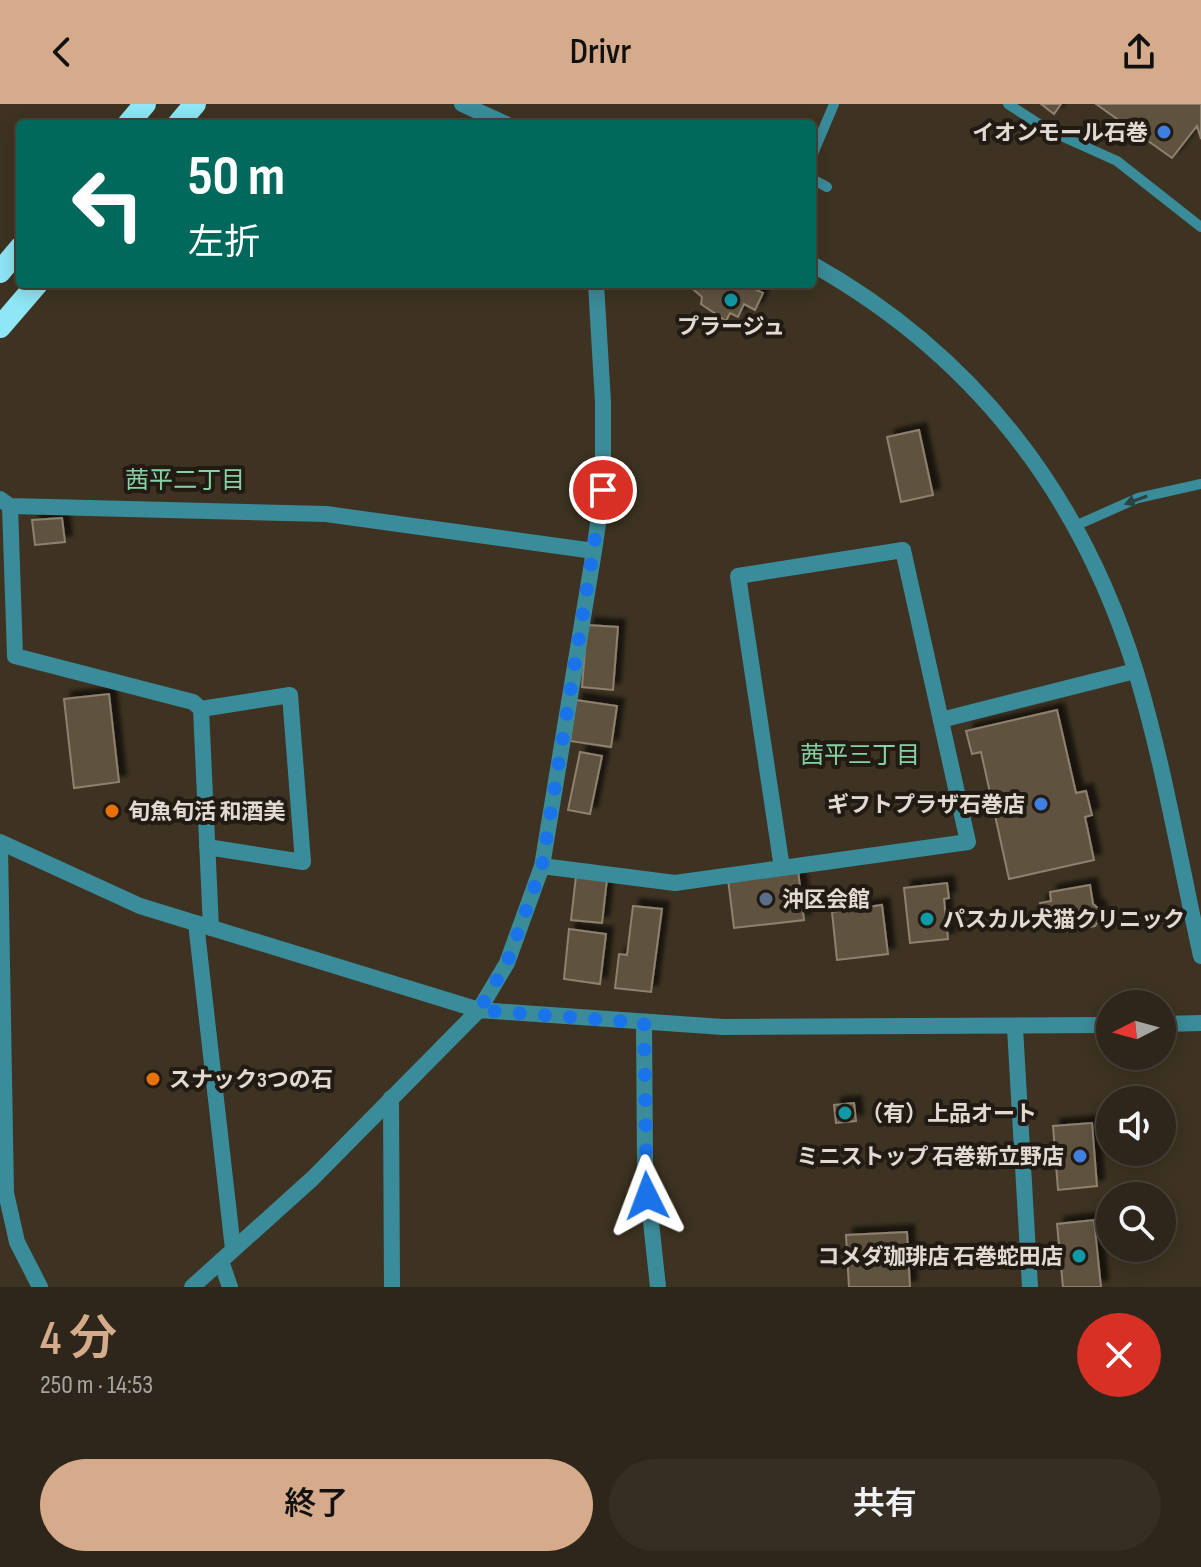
<!DOCTYPE html>
<html lang="ja">
<meta charset="utf-8">
<style>
body{margin:0;font-family:"Sofia Sans Condensed","Noto Sans JP",sans-serif;background:#362e23;color:#f1f3f6;height:100vh;display:flex;flex-direction:column;font-size:30px;white-space:nowrap}
*{box-sizing:border-box;margin:0}
p{font-size:26px;color:#a7a5a2}
.icon{flex:none;width:44px;height:44px;fill:none;stroke:currentColor;stroke-width:2;stroke-linecap:round;stroke-linejoin:round}
.map{position:relative;height:1183px;overflow:hidden}
.side{display:flex;flex-direction:column;background:#2e261a;flex:1}
.side>*{flex:none}
.guide{position:absolute;left:16px;top:16px;width:800px;height:168px;border-radius:8px;box-shadow:0 4px 20px #0003,0 0 0 2px #494339;background:#00695c;color:#fff;overflow:hidden}
.needle{width:52px;rotate:264deg}
.fabs{position:absolute;left:1096px;top:886px;display:grid;gap:16px}
.fabs a{display:grid;place-items:center;width:80px;height:80px;border-radius:50%;background:#2e261a;box-shadow:0 4px 20px #0003,0 0 0 2px #494339;font-size:40px}
.pin{position:absolute;display:grid;place-items:center;width:68px;height:68px;color:#fff;margin:-34px;border:4px solid #fff;border-radius:50%;box-shadow:0 2px 8px #0007}
.me{position:absolute;width:88px;margin:-44px;rotate:357deg;stroke-linejoin:round;filter:drop-shadow(0 0 6px #0008)}
.turn{display:flex;align-items:center;gap:28px;height:168px;padding:0 40px;font-size:36px}
.turn .icon{width:104px;height:104px;stroke-width:2.5}
.turn b{display:block;font-size:56px;line-height:68px}
.round{display:grid;place-items:center;flex:none;width:84px;height:84px;border-radius:42px;background:#362e23}
.overview{display:flex;align-items:center;justify-content:space-between;height:136px;padding:0 40px}
h1{font-size:48px;font-weight:600;line-height:60px;color:#d6ab8b}
.action{display:flex;gap:16px;margin-top:auto;padding:16px 40px}
.action a{flex:1;height:92px;border-radius:48px;background:#d6ab8b;color:#111;font-size:32px;font-weight:600;line-height:92px;text-align:center}
.action a+a{background:#362e23;color:#f1f3f6}
header{display:flex;justify-content:space-between;align-items:center;height:104px;padding:0 40px;background:#d6ab8b;color:#111;font-size:36px;font-weight:600}
.map>svg:first-child{display:block}
.building{fill:#5f5241;stroke:#8e816e;stroke-width:2;filter:url(#shadow)}
.lines{fill:none;stroke-linecap:round;stroke-linejoin:round}
.service{stroke:#3b8c9b;stroke-width:10}
.minor{stroke:#3b8c9b;stroke-width:16}
.tertiary{stroke:#3b8c9b;stroke-width:16}
.trunk{stroke:#8fe6f5;stroke-width:22}
.oneway{fill:#2a4343}
.route{stroke:#1a73e8;stroke-width:14;stroke-dasharray:0 25.2}
.shop-dot{fill:#3f7fe0;stroke:#211b14;stroke-width:3}
.culture-dot{fill:#0f9aa8;stroke:#211b14;stroke-width:3}
.food-dot{fill:#e8710a;stroke:#211b14;stroke-width:3}
.service-dot{fill:#5c6f8a;stroke:#211b14;stroke-width:3}
.labels{text-anchor:middle;stroke-width:8;stroke-linejoin:round;paint-order:stroke}
.poi-label{font-size:22px;font-weight:bold;fill:#e2dad0;stroke:#211b14;text-anchor:start}
.neighbourhood-label{font-size:24px;fill:#86d2a4;stroke:#211b14}
</style>
<header><svg class="icon" aria-label="back" viewBox="0 0 24 24"><path d="M15 5l-7 7 7 7"/></svg>Drivr<svg class="icon" aria-label="share" viewBox="0 0 24 24"><path d="M12 15V3M7 8l5-5 5 5M5 13v7h14v-7"/></svg></header>
<div class="map">
<svg width="1201" height="1183" viewBox="0 0 1201 1183">
<defs>
<filter id="shadow"><feDropShadow dx="7" dy="-7" stdDeviation="2" flood-color="#0009"/></filter>
</defs>
<rect width="100%" height="100%" fill="#3e3322"/>
<path class="building" d="M1041 0H1061L1054 10Z
M1096 0H1201V35L1197 22 1172 54Z
M745 180 763 189 755 206 744 200 738 213 730 209 726 217 701 200 702 193 688 181Z
M919 326 933 391 901 398 887 333Z
M62 414 65 438 35 441 32 416Z
M587 521 618 523 613 586 582 583Z
M109 590 119 678 74 684 64 595Z
M576 596 617 602 611 643 570 637Z
M1057 606 1076 689 1086 687 1092 711 1085 713 1094 756 1009 775 981 648 972 650 966 627Z
M580 648 602 652 590 710 568 706Z
M798 766 804 816 734 824 728 775Z
M576 772 607 775 602 819 571 816Z
M947 779 949 794 944 795 948 835 910 839 904 784Z
M1090 781 1093 800 1099 805 1100 815 1095 822 1062 828 1061 824 1055 825 1054 819 1044 821 1040 799 1051 797 1050 788Z
M882 801 888 850 837 856 832 808Z
M633 802 662 805 651 888 615 884 619 850 627 851Z
M569 825 606 830 600 880 564 875Z
M854 999 856 1017 836 1019 834 1001Z
M1092 1019 1097 1082 1058 1086 1053 1022Z
M1094 1116 1101 1183H1063L1057 1120Z
M907 1128 910 1183H849L846 1131Z"/>
<g class="lines">
<path class="service" d="M1008 0 1048 26 1117 57 1201 123
M812 52 834 0
M812 75 827 83
M1075 422 1138 394 1201 380"/>
<path class="minor" d="M0 395 10 402 326 410 594 447
M10 402 15 552 193 598 201 605 211 824
M201 605 290 591 303 758 207 743
M941 616 1135 567
M0 744 6 1089 17 1138 40 1183
M542 762 675 779 968 738 903 446 738 472 782 764
M196 819 233 1145
M479 906 507 859 542 762 594 447 603 386V298L596 180
M644 919 645 1062 658 1183
M1015 924 1030 1183
M391 994 392 1183
M221 1157 230 1183"/>
<path class="tertiary" d="M462 0 506 20
M812 160C974 251 1081 390 1136 568 1164 661 1180 758 1201 852
M0 738 140 802 479 906 723 923 1110 921
M1162 920 1201 919
M192 1183 313 1074 479 906"/>
<path class="trunk" d="M128 20 145 0
M178 20 195 0
M0 168 20 144
M0 223 37 180"/>
</g>
<defs><path id="oneway-solid" d="M-6-.8H1V-3.2L6.5 0L1 3.2V.8H-6Z" transform="scale(2)"/></defs>
<use class="oneway" href="#oneway-solid" transform="translate(1136 396) rotate(160)"/>
<g class="lines">
<path class="route" d="M603 386 542 762 507 859 479 906 644 919 647 1092"/>
</g>
<g class="shop-dot">
<circle cx="1164" cy="28" r="8"/>
<circle cx="1041" cy="700" r="8"/>
<circle cx="1080" cy="1052" r="8"/>
</g>
<g class="culture-dot">
<circle cx="731" cy="196" r="8"/>
<circle cx="927" cy="815" r="8"/>
<circle cx="845" cy="1009" r="8"/>
<circle cx="1079" cy="1152" r="8"/>
</g>
<g class="food-dot">
<circle cx="112" cy="707" r="8"/>
<circle cx="153" cy="975" r="8"/>
</g>
<circle class="service-dot" cx="766" cy="795" r="8"/>
<g class="labels">
<g class="poi-label">
<text x="1148" y="36" text-anchor="end">イオンモール石巻</text>
<text x="731" y="230" text-anchor="middle">プラージュ</text>
<text x="1025" y="708" text-anchor="end">ギフトプラザ石巻店</text>
<text x="128" y="715">旬魚旬活 和酒美</text>
<text x="782" y="803">沖区会館</text>
<text x="943" y="823">パスカル犬猫クリニック</text>
<text x="169" y="983">スナック3つの石</text>
<text x="861" y="1017">（有）上品オート</text>
<text x="1064" y="1060" text-anchor="end">ミニストップ 石巻新立野店</text>
<text x="1063" y="1160" text-anchor="end">コメダ珈琲店 石巻蛇田店</text>
</g>
<g class="neighbourhood-label">
<text x="185" y="384">茜平二丁目</text>
<text x="860" y="659">茜平三丁目</text>
</g>
</g>
</svg>
<div class="fabs">
<a><svg class="needle" viewBox="-14 -14 28 28"><path d="M0-13l5 13h-10z" fill="#e53935"/><path d="M0 13l5-13h-10z" fill="#a7a5a2"/></svg></a>
<a><svg class="icon" aria-label="sound" viewBox="0 0 24 24"><path d="M4 9h4l5-4v14l-5-4H4zM17 9q2 3 0 6"/></svg></a>
<a><svg class="icon" aria-label="search" viewBox="0 0 24 24"><circle cx="10" cy="10" r="6"/><path d="M15 15l6 6"/></svg></a>
</div>
<div class="pin" style="left:603px;top:386px;background:#d93025"><svg class="icon" aria-label="arrive" viewBox="0 0 24 24"><path d="M6 21V4h12l-3 4 3 4H6"/></svg></div>
<svg class="me" style="left:647px;top:1092px" viewBox="-20 -20 40 40"><path d="M0-17L14 15 0 8-14 15z" fill="#1a73e8" stroke="#fff" stroke-width="4"/></svg>
<div class="guide">
<div class="turn"><svg class="icon" aria-label="left" viewBox="0 0 24 24"><path d="M17 20v-9H6M10 6l-5 5 5 5"/></svg><div><b>50 m</b>左折</div></div>
</div>
</div>
<section class="side">
<div class="overview"><div><h1>4 分</h1><p>250 m · 14:53</p></div><a class="round" style="background:#d93025;color:#fff"><svg class="icon" aria-label="close" viewBox="0 0 24 24"><path d="M6 6l12 12M18 6L6 18"/></svg></a></div>
<div class="action"><a>終了</a><a>共有</a></div>
</section>
